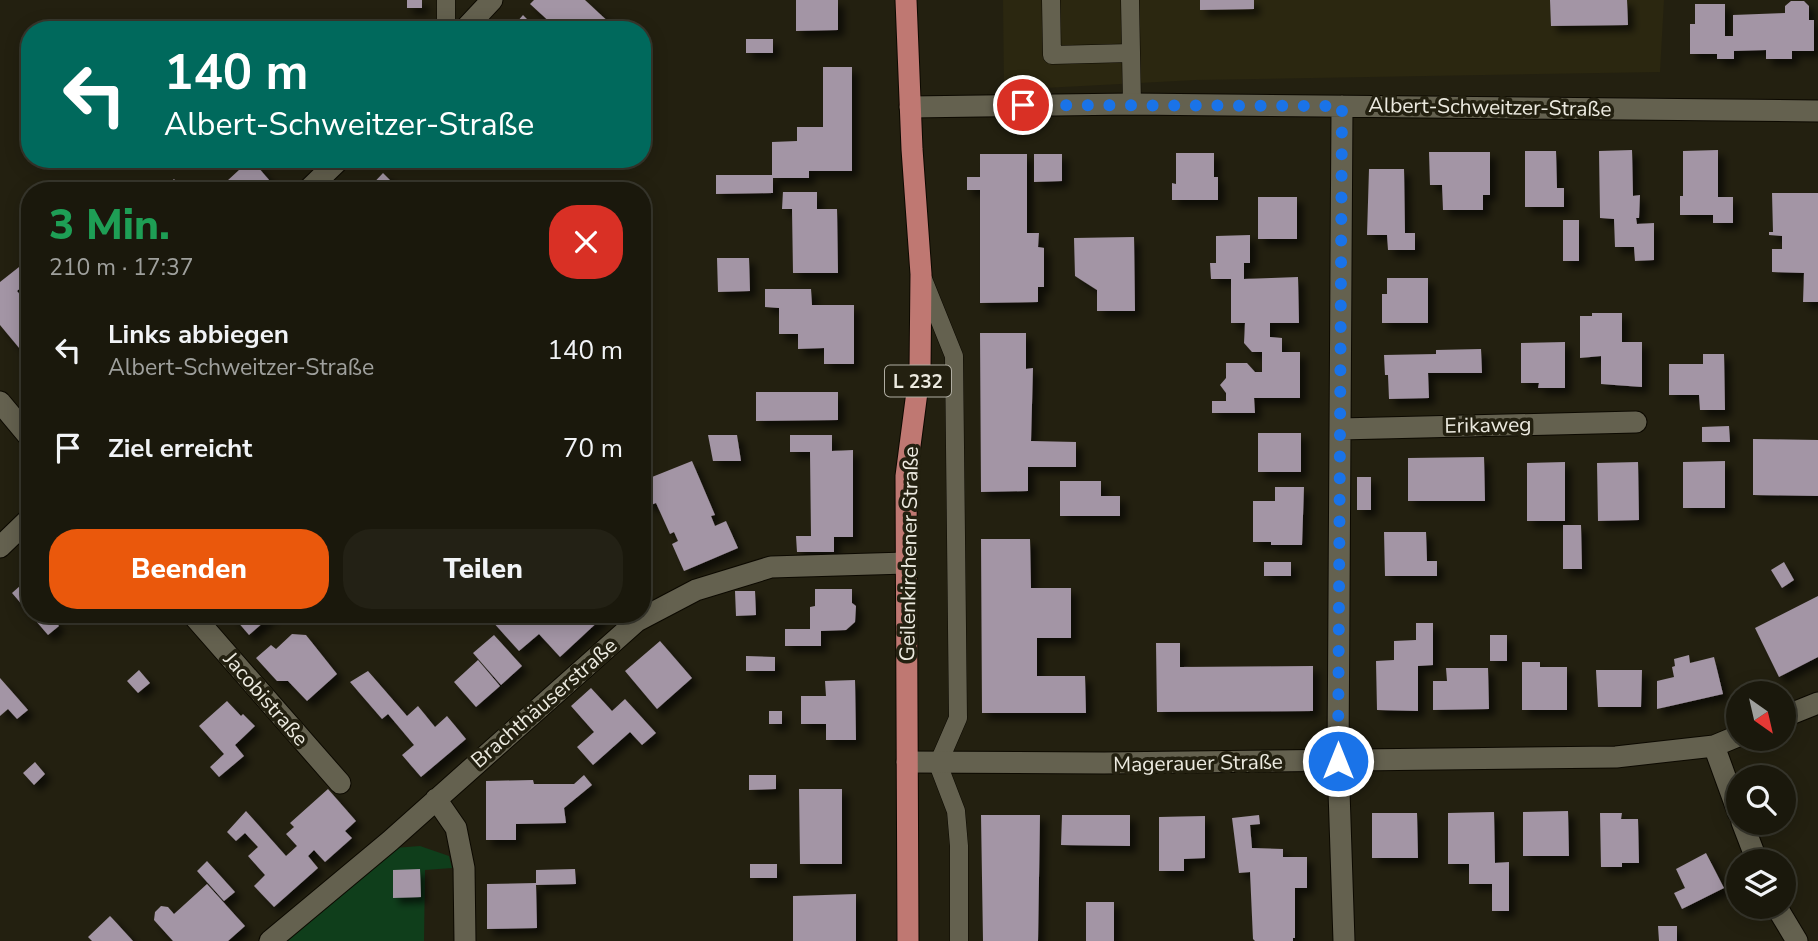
<!DOCTYPE html>
<html lang="de">
<meta charset="utf-8">
<style>
body{margin:0;font-family:"Nunito Sans",sans-serif;background:#232115;color:#f1f3f6;height:100vh;display:flex;flex-direction:column;font-size:26px;white-space:nowrap}
*{box-sizing:border-box;margin:0}
p{font-size:23px;color:#9fa09d}
.icon{flex:none;width:38px;height:38px;fill:none;stroke:currentColor;stroke-width:2;stroke-linecap:round;stroke-linejoin:round}
.map{position:relative;flex:1;overflow:hidden}
.details{position:absolute;left:21px;top:182px;width:630px;height:441px;display:flex;flex-direction:column;background:#1a180c;border-radius:28px;box-shadow:0 4px 18px #0003,0 0 0 2px #38372d}
.details>*{flex:none}
.banner{position:absolute;left:21px;top:21px;width:630px;height:147px;border-radius:28px;box-shadow:0 4px 18px #0003,0 0 0 2px #38372d;background:#00695c;color:#fff;overflow:hidden}
.needle{width:46px;rotate:146deg}
.controls{position:absolute;left:1726px;top:681px;display:grid;gap:14px}
.controls a{display:grid;place-items:center;width:70px;height:70px;border-radius:50%;background:#1a180c;box-shadow:0 4px 18px #0003,0 0 0 2px #38372d;font-size:35px}
.pin{position:absolute;display:grid;place-items:center;width:60px;height:60px;color:#fff;margin:-30px;border:4px solid #fff;border-radius:50%;box-shadow:0 2px 7px #0007}
.me{position:absolute;width:77px;margin:-38px;rotate:0deg;stroke-linejoin:round;filter:drop-shadow(0 0 5px #0008)}
.turn{display:flex;align-items:center;gap:24px;height:147px;padding:0 28px;font-size:32px}
.turn .icon{width:91px;height:91px;stroke-width:2.5}
.turn b{display:block;font-size:49px;line-height:60px}
.round{display:grid;place-items:center;flex:none;width:74px;height:74px;border-radius:28px;background:#232115}
.headline{display:flex;align-items:center;justify-content:space-between;height:119px;padding:0 28px}
h1{font-size:42px;font-weight:800;line-height:52px;color:#1e9e55}
.cta{display:flex;gap:14px;margin-top:auto;padding:14px 28px}
.cta a{flex:1;height:80px;border-radius:28px;background:#ea580c;color:#fff;font-size:28px;font-weight:800;line-height:80px;text-align:center}
.cta a+a{background:#232115;color:#f1f3f6}
ul{padding:0;list-style:none}
li{display:flex;align-items:center;gap:21px;height:98px;padding:0 28px}
li div{flex:1}
li b{display:block;font-size:26px}
li em{font-style:normal}
.map>svg:first-child{display:block}
.built{fill:#2b2710}
.green{fill:#0f3e1b}
.building{fill:#a395a5;filter:url(#shadow)}
.lines{fill:none;stroke-linecap:round;stroke-linejoin:round}
.lane-casing{stroke:#0c0900;stroke-width:19}
.street-casing{stroke:#0c0900;stroke-width:23}
.primary-casing{stroke:#0c0900;stroke-width:23}
.lane{stroke:#64614f;stroke-width:18}
.street{stroke:#64614f;stroke-width:21}
.primary{stroke:#bf7872;stroke-width:21}
.route{stroke:#1a73e8;stroke-width:12;stroke-dasharray:0 21.6}
.labels{text-anchor:middle;stroke-width:7;stroke-linejoin:round;paint-order:stroke}
.shield{fill:#232010;stroke:#b0ada2;stroke-width:2}
.shield-label{font-size:19px;font-weight:bold;fill:#eceae0}
.street-label{font-size:21px;fill:#eceae0;stroke:#232010}
</style>
<div class="map">
<svg width="1818" height="941" viewBox="0 0 1818 941">
<defs>
<filter id="shadow"><feDropShadow dx="6" dy="6" stdDeviation="3.5" flood-color="#0009"/></filter>
</defs>
<rect width="100%" height="100%" fill="#232010"/>
<path class="built" d="M1003 0H1664L1660 72 1196 80 1004 90Z"/>
<path class="green" d="M420 846 449 856 452 868 425 870 424 941H286L394 848Z"/>
<path class="building" d="M407 0H422V8H407Z
M534 0H585L614 27 612 30H547L552 24 530 4Z
M796 0H838V30L796 31Z
M1200 0H1254V9L1200 10Z
M1550 0H1627L1628 25 1551 26Z
M1791 1H1804L1809 6V20H1814V51H1792V59H1766V50L1734 51V59H1717V54H1690V24H1695V4H1725V36H1733V15L1785 13V6Z
M523 15 538 30H510Z
M409 21 417 30H398Z
M746 39H773V53H746Z
M823 67H852V171H809V178H773V193L716 194V175H772V142L797 141V127H823Z
M1632 150 1633 196 1640 195 1639 218H1636L1637 224 1654 223V260L1635 261 1634 247H1615L1614 219 1600 218 1599 151Z
M1718 150V197H1733V223H1713V215H1680V196H1683V151Z
M1525 151H1556L1557 188H1564V207H1525Z
M1429 152H1490V195H1483V210H1443L1442 185H1430Z
M1176 153H1214V177H1218V200H1172V183L1176 184Z
M980 154H1027V233H1039L1038 247 1044 248V287H1038V302L980 303V190H967V177H980Z
M1034 154H1062V181L1034 182Z
M229 159H251L270 181 259 191H236L227 181 239 170Z
M1369 169H1404L1405 233H1415V250H1388L1387 235H1367Z
M383 173 401 191H366Z
M174 179 185 191H167L164 188Z
M783 192H817V209H837L838 273H793L792 209H782Z
M1772 193H1818V302H1803L1804 273 1772 272V249H1782V236L1769 235V232H1773Z
M1258 197H1297V239H1258Z
M1563 220H1579V261H1563Z
M1250 235V263H1244V279L1298 277 1299 323H1270V337L1282 338V352H1300V398H1254L1255 413H1212V401H1226V393L1220 385 1226 378V363H1247L1255 372H1262V352H1252L1244 343 1245 323H1231V279H1211L1210 263H1216V236Z
M1134 237 1135 311H1097V290L1075 276 1074 238Z
M717 258H749L750 291 718 292Z
M19 267 30 280 17 291 30 307V361L0 325V282Z
M1387 278H1428V323H1382V294H1387Z
M765 289H811L812 305H854V364H824V348L798 349V334H779V308L765 307Z
M1592 313H1622V342H1642V387L1601 384V356L1580 358V316H1592Z
M980 333H1026V369L1033 368 1031 441 1076 442V467H1028V491L981 492Z
M1565 342V388H1538L1539 383H1521V343Z
M1481 349 1482 373H1428L1429 398 1389 399 1388 375H1385L1384 355 1436 354V350Z
M1703 354H1724L1725 410H1700L1699 395H1669V364H1703Z
M756 392H838V420L756 421Z
M1729 426 1730 442H1702V427Z
M1258 433H1301V472H1258Z
M708 435H737L741 461H713Z
M790 435H832V451L853 450V537H834V552H797L796 536H811L810 452H790Z
M1753 439 1818 440V496L1753 495Z
M1484 457 1485 501H1408V458Z
M692 461 715 515 711 516 715 526 726 521 738 548 684 571 672 544 678 541 674 532 670 534 656 503 648 506 642 491V481Z
M1725 461V508H1683V462Z
M1565 462V521H1527V463Z
M1638 462 1639 520 1598 521 1597 463Z
M1357 477H1371V510H1357Z
M1060 481H1101V496H1120V516H1060Z
M1275 487H1304L1302 545H1271V542H1253V501H1275Z
M1563 525H1581L1582 569H1563Z
M1384 532H1426L1427 561H1437V576H1385Z
M981 539H1030L1031 588H1071V638H1037V676H1085L1086 713H982Z
M1264 562H1291V576H1264Z
M1784 562 1794 580 1782 588 1771 570Z
M30 577V614L12 593Z
M815 589H852V603L856 606 855 622 846 630 821 631V646H785V629H810V607L815 606Z
M735 591H755L756 615 736 616Z
M1818 596V657L1779 677 1755 628Z
M30 614H49L59 626 48 635Z
M231 614H273L249 635Z
M500 614H600L603 617 560 657 539 634 519 651 492 621Z
M1416 623H1433V665L1418 666V711L1377 710 1376 661 1394 660V641L1416 640Z
M292 634 306 635 337 674 307 701 288 681H277L256 658 271 645 276 649Z
M494 635 522 666 501 685 473 653Z
M1490 635H1507V661H1490Z
M660 641 692 678 657 709 625 671Z
M1156 643H1180V667L1313 666V711L1157 712Z
M1689 655 1690 663 1714 657 1723 694 1657 709V681L1674 677 1672 667 1675 666 1674 659Z
M746 656 775 657V671H746Z
M478 660 500 686 476 707 454 682Z
M1522 662H1540V667H1567V710H1522Z
M1446 668H1488L1489 709 1433 710V681H1447Z
M139 670 150 683 138 693 127 681Z
M1596 670H1642L1641 707H1598Z
M368 671 407 716 418 706 435 727 447 716 466 739 421 777 402 755 414 745 388 714 382 719 350 682Z
M0 678 28 710 17 719 8 709 0 716Z
M855 680 856 740H826V724H801V696H826L825 681Z
M591 688 612 711 625 699 656 733 642 745 630 732 593 765 577 747 594 732 571 706Z
M227 701 241 716 243 714 255 726 235 745 244 756 219 777 210 767 224 754 199 726Z
M769 711H782V724H769Z
M35 762 45 774 34 785 23 773Z
M584 775 592 785 564 808 566 823 516 824V840H486V781L533 780 534 784H574Z
M749 775H776V789L749 790Z
M328 789 356 821 345 831 352 838 325 862 314 850 308 856 318 868 274 907 254 886 265 875 248 856 258 847 245 833 236 841 227 832 246 811 286 856 297 846 286 834 294 827 290 823Z
M799 789H842V864H800Z
M1568 811 1569 856H1523V812Z
M1494 812 1495 863 1509 862V911H1492V884H1469V864H1448V813Z
M1372 813H1417L1418 858H1372Z
M1600 813H1622L1621 819H1638L1639 863H1622V867H1601Z
M981 815H1040L1038 941H983Z
M1062 815H1130V846L1061 845Z
M1259 815 1260 824 1250 825 1252 848 1283 849V857H1307V888H1295V938H1293V941H1255L1253 939 1250 872 1239 873 1232 818Z
M1205 816V858L1184 859V871H1159V817Z
M1706 853 1724 888 1682 909 1674 893 1685 888 1676 869Z
M207 861 235 892 224 901 197 871Z
M750 864H777V878H750Z
M420 869 421 897 393 898V870Z
M575 869 576 884 536 885 537 928 487 929V884L536 883V870Z
M207 884 245 926 228 941H173L154 920 155 912 161 906 168 907 174 914Z
M856 894V941H793V896Z
M1086 902H1114V941H1086Z
M110 916 112 918 133 941H92L88 937Z
M1658 926H1677V941H1659Z"/>
<g class="lines">
<defs>
<path id="lane" d="M446 0V21L449 30
M1051 0 1052 55 1131 53
M1130 0 1132 104
M923 279 954 356 958 718 938 764 956 811 959 846V941"/>
<path id="street" d="M464 30 492 0
M1342 106 1338 761 1344 941
M910 107 1132 104 1818 111
M307 191 340 159
M0 402 30 438
M1340 429 1636 422
M0 547 30 518
M192 614 340 783
M1783 717 1818 703
M1714 746 1738 812
M907 762 1104 763 1616 757 1714 746 1738 736
M436 799 456 828 464 868 465 941
M1742 822 1757 861
M1776 906 1797 941
M270 941 390 841 637 621 696 590 771 567 906 563"/>
<path id="primary" d="M906 0 912 149 921 274 920 369 906 476 908 941"/>
</defs>
<use href="#lane" class="lane-casing"/>
<use href="#street" class="street-casing"/>
<use href="#primary" class="primary-casing"/>
<use href="#lane" class="lane"/>
<use href="#street" class="street"/>
<use href="#primary" class="primary"/>
</g>
<g class="lines">
<path class="route" d="M1023 105 1342 106 1338 761"/>
</g>
<g class="labels">
<rect class="shield" x="885" y="365.5" width="66" height="31" rx="5"/>
<g class="shield-label">
<text x="918" y="388">L 232</text>
</g>
<g class="street-label">
<text transform="translate(1490 107) rotate(1)" y="7">Albert-Schweitzer-Straße</text>
<text transform="translate(1488 425) rotate(-1)" y="7">Erikaweg</text>
<text transform="translate(909 554) rotate(-89)" y="7">Geilenkirchener Straße</text>
<text transform="translate(266 699) rotate(49)" y="7">Jacobistraße</text>
<text transform="translate(544 703) rotate(-41)" y="7">Brachthäuserstraße</text>
<text transform="translate(1198 763) rotate(-1)" y="7">Magerauer Straße</text>
</g>
</g>
</svg>
<div class="controls">
<a><svg class="needle" viewBox="-14 -14 28 28"><path d="M0-13l5 13h-10z" fill="#e53935"/><path d="M0 13l5-13h-10z" fill="#9fa09d"/></svg></a>
<a><svg class="icon" aria-label="search" viewBox="0 0 24 24"><circle cx="10" cy="10" r="6"/><path d="M15 15l6 6"/></svg></a>
<a><svg class="icon" aria-label="layers" viewBox="0 0 24 24"><path d="M12 4l9 5-9 5-9-5zM3 14l9 5 9-5"/></svg></a>
</div>
<div class="pin" style="left:1023px;top:105px;background:#d93025"><svg class="icon" aria-label="arrive" viewBox="0 0 24 24"><path d="M6 21V4h12l-3 4 3 4H6"/></svg></div>
<svg class="me" style="left:1338px;top:761px" viewBox="-20 -20 40 40"><circle r="17" fill="#1a73e8" stroke="#fff" stroke-width="3"/><path d="M0-11L8 9 0 5-8 9z" fill="#fff"/></svg>
<div class="banner">
<div class="turn"><svg class="icon" aria-label="left" viewBox="0 0 24 24"><path d="M17 20v-9H6M10 6l-5 5 5 5"/></svg><div><b>140 m</b>Albert-Schweitzer-Straße</div></div>
</div>
<section class="details">
<div class="headline"><div><h1>3 Min.</h1><p>210 m · 17:37</p></div><a class="round" style="background:#d93025;color:#fff"><svg class="icon" aria-label="close" viewBox="0 0 24 24"><path d="M6 6l12 12M18 6L6 18"/></svg></a></div>
<ul>
<li><svg class="icon" aria-label="left" viewBox="0 0 24 24"><path d="M17 20v-9H6M10 6l-5 5 5 5"/></svg><div><b>Links abbiegen</b><p>Albert-Schweitzer-Straße</p></div><em>140 m</em></li>
<li><svg class="icon" aria-label="arrive" viewBox="0 0 24 24"><path d="M6 21V4h12l-3 4 3 4H6"/></svg><div><b>Ziel erreicht</b></div><em>70 m</em></li>
</ul>
<div class="cta"><a>Beenden</a><a>Teilen</a></div>
</section>
</div>
